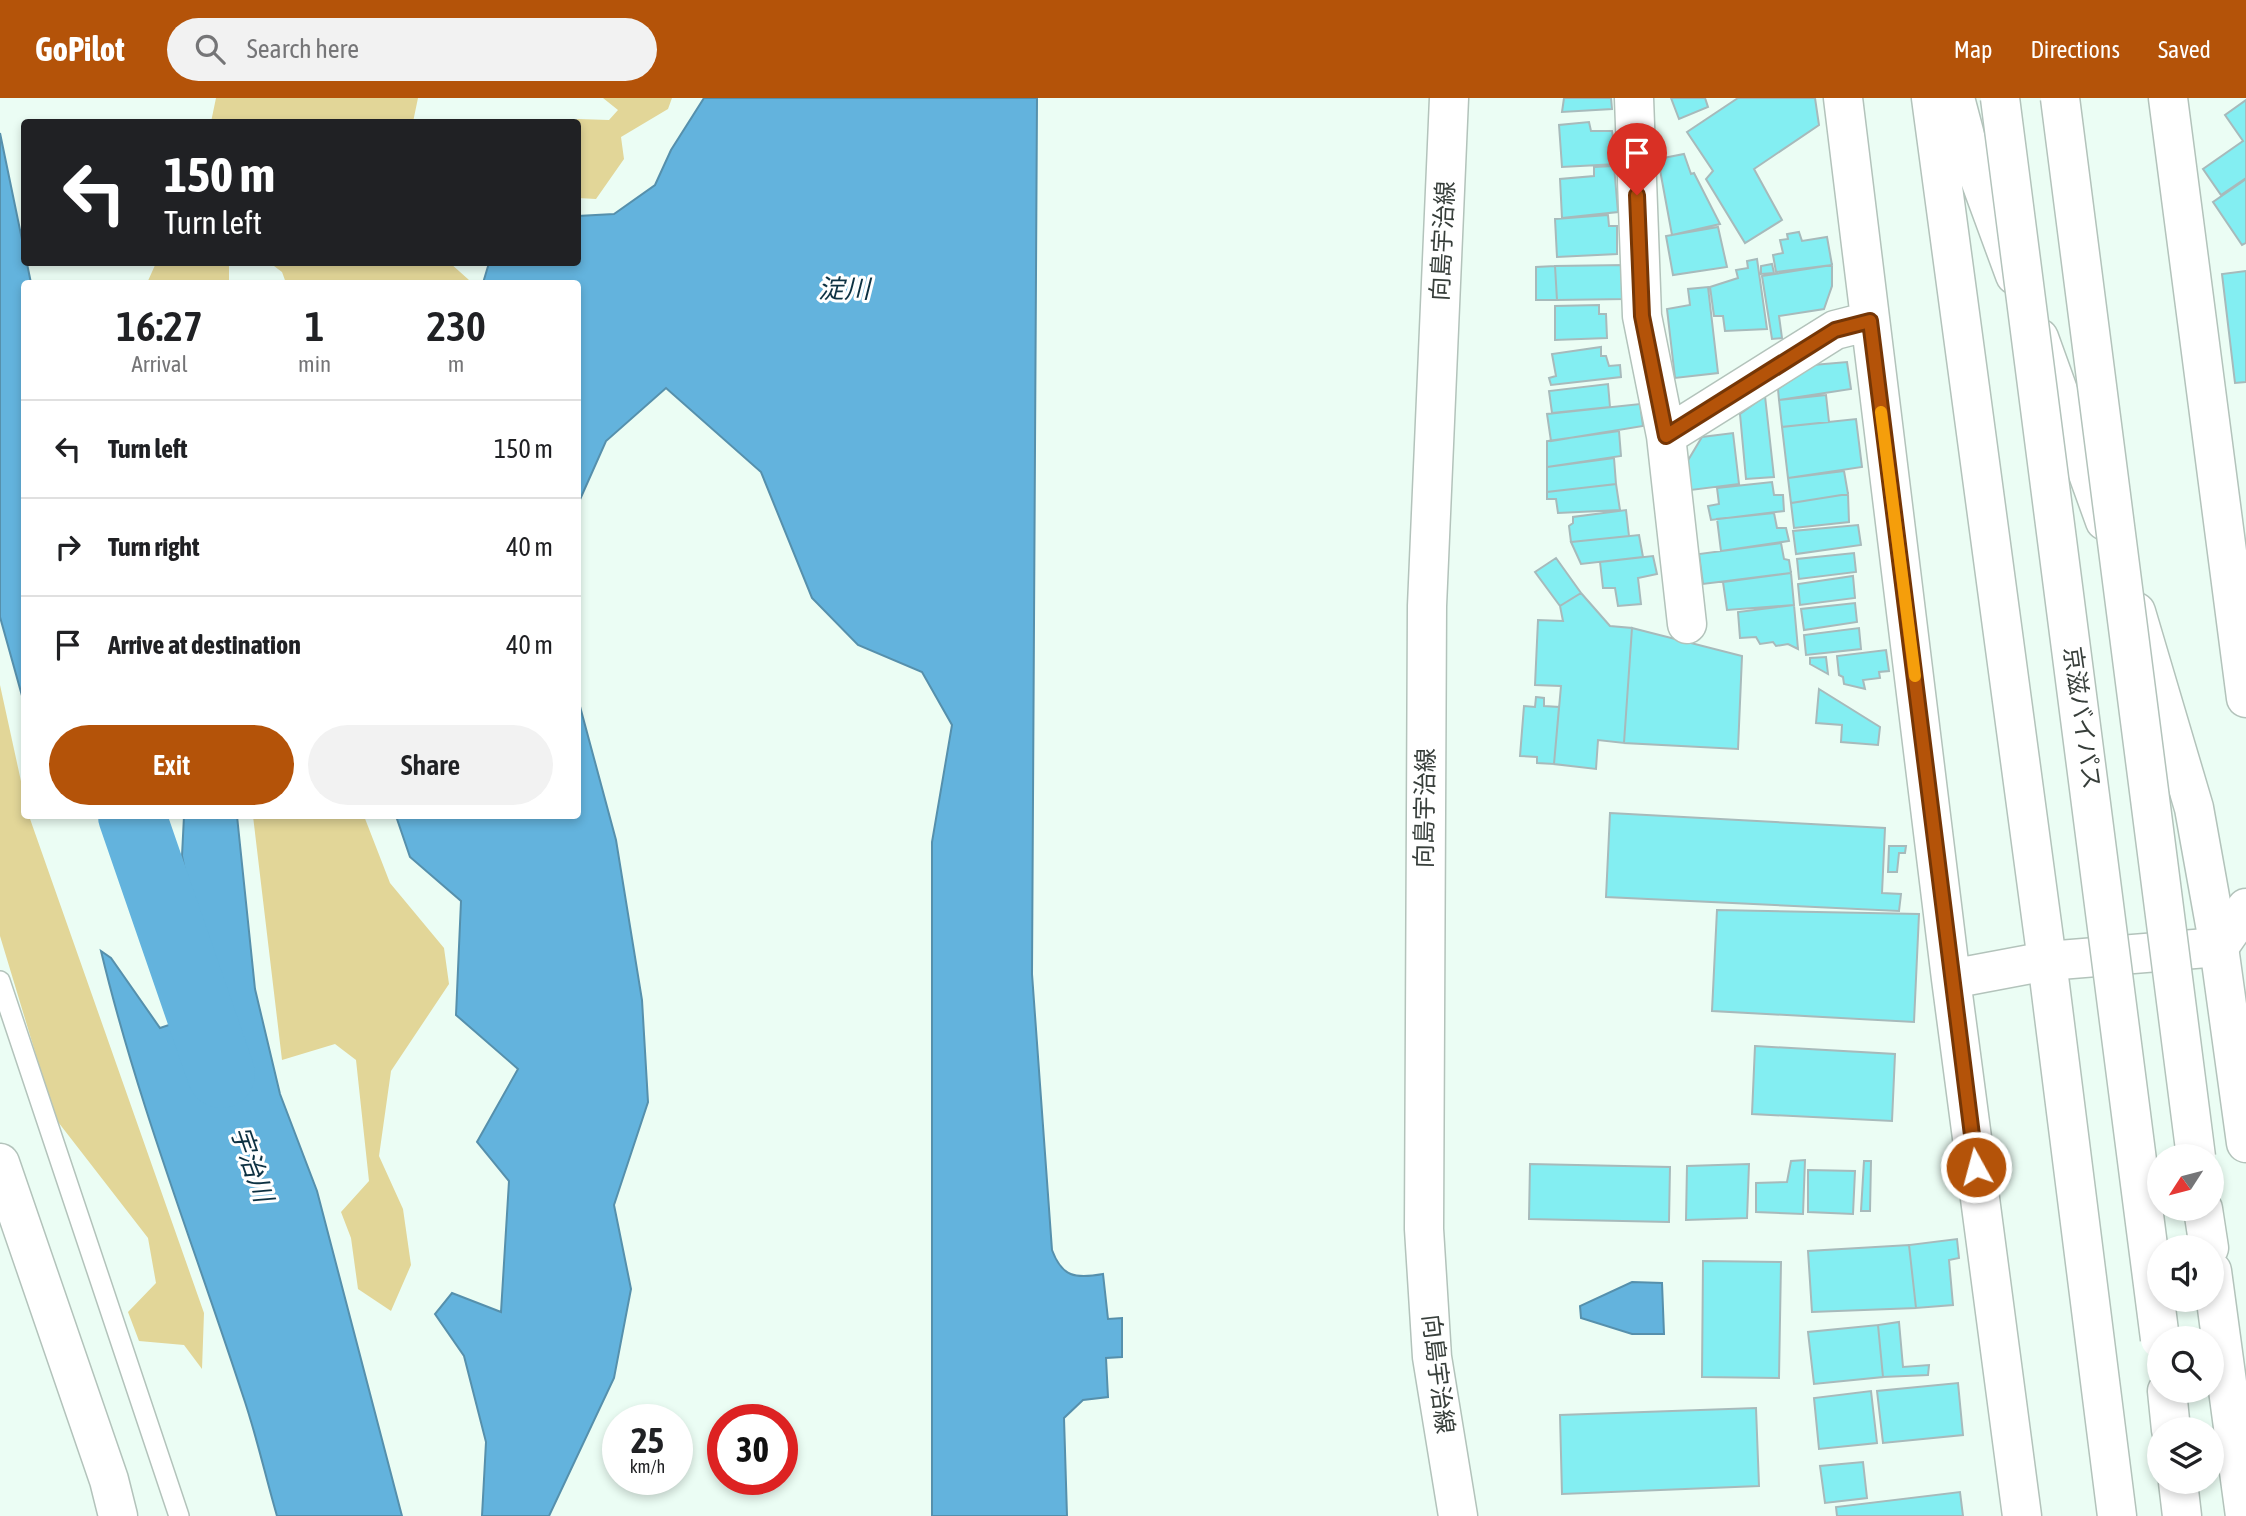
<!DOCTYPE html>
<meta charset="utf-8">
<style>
body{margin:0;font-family:"Asap Condensed","Noto Sans JP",sans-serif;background:#f2f2f2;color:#202124;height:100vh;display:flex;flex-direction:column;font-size:26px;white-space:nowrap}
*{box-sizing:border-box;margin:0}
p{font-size:23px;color:#757577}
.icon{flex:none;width:38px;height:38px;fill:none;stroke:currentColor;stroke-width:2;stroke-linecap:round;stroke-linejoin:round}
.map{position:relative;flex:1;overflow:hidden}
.drawer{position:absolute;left:21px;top:182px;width:560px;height:539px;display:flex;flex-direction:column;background:#fff;border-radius:7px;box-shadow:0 4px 10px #0003}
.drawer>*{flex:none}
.guide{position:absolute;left:21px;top:21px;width:560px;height:147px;border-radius:7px;box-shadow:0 4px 10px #0003;background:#202124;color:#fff;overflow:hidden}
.needle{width:46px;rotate:234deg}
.fabs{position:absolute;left:2147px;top:1046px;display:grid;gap:14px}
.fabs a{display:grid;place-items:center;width:77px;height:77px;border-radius:50%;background:#fff;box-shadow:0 4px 10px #0003;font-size:35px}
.speed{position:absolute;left:602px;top:1306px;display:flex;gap:14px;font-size:35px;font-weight:700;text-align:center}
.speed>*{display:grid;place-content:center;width:91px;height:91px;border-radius:50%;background:#fff;box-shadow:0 4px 10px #0003;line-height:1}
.speed small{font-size:18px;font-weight:400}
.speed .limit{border:10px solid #d22;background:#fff;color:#111}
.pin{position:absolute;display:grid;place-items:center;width:60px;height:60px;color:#fff;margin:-72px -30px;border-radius:50% 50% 50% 0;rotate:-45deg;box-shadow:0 0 7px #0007}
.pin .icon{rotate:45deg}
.me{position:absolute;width:77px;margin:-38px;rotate:353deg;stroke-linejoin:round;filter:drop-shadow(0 0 5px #0008)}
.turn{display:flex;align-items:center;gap:24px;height:147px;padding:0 28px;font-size:32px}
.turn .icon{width:91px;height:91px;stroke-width:2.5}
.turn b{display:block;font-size:49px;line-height:60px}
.eta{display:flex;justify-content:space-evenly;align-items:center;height:119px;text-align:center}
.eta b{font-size:42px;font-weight:600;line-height:49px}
.cta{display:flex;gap:14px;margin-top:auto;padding:14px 28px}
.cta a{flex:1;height:80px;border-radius:42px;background:#b45309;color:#fff;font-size:28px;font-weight:600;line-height:80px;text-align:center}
.cta a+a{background:#f2f2f2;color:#202124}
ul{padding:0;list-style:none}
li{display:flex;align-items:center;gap:21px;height:98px;padding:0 28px;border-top:2px solid #e0e0e0}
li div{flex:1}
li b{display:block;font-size:26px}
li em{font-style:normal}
header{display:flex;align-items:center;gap:42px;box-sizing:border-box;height:98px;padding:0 35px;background:#b45309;color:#fff}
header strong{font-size:33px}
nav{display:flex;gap:38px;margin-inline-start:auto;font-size:24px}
.search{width:490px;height:63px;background:#f2f2f2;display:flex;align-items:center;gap:18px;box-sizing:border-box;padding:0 24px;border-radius:38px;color:#757577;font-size:26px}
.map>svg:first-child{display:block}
.green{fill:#e2d698}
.water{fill:#63b3dd;stroke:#5690ac;stroke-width:2}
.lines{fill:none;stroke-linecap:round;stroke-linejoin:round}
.river{stroke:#63b3dd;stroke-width:68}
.building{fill:#83eef2;stroke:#a7babb;stroke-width:2}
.lane-casing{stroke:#b3c3bb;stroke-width:22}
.street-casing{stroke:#b3c3bb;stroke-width:41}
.secondary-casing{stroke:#b3c3bb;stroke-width:41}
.highway-casing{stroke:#b3c3bb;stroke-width:41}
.lane{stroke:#fff;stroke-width:19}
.street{stroke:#fff;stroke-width:38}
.secondary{stroke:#fff;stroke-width:38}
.highway{stroke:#fff;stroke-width:38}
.highway-bridge-casing{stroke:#b3c3bb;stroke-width:41;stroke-linecap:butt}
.highway-bridge{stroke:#fff;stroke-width:38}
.route-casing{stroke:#753606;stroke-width:18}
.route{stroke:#b45309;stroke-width:12}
.slow{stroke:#f59e0b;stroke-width:12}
.labels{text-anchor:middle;stroke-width:6;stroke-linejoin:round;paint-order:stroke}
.street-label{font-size:24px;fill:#373e3a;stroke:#fff}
.water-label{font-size:26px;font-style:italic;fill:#0c3142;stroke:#fff}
</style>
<header>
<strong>GoPilot</strong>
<div class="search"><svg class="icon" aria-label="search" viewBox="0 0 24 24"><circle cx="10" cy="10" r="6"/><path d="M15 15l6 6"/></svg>Search here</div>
<nav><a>Map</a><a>Directions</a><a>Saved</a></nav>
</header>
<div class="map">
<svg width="2246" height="1418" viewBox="0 0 2246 1418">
<rect width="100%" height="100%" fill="#ebfdf4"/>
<path class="green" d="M216 0H418L413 24H211Z
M603 0H672L668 11 621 39 624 61 596 101 578 100V24H566L578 21 609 22 618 12Z
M156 165H229V185H147Z
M270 165H450L469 182 465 186 286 185 282 174Z
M0 587 24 697V718H29L204 1215 202 1271 184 1247 139 1243 128 1214 156 1185 148 1140 55 1020 0 838Z
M253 718H364L390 785 444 850 449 886 391 973 379 1058 403 1111 411 1167 391 1213 358 1191 351 1140 341 1114 369 1083 356 962 335 946 282 962Z"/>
<path class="water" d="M704 0H1037L1032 876 1052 1152C1062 1179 1075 1181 1103 1176L1108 1221 1122 1220V1259L1106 1260 1108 1299 1083 1302 1064 1320 1067 1418H932V744L952 627 922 574 858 547 812 500 761 374 666 290 606 343 578 406V186L483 185 489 165 578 164V118L614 116 655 87 671 52Z
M0 35 31 185 24 186V605L0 519Z
M578 601 616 742 642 902 648 1004 614 1107 631 1191 614 1280 549 1418H482L486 1344 464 1258 435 1216 452 1195 501 1214 509 1083 477 1044 518 971 456 917 461 803 410 759 396 718H578Z
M184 718H237L255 891 280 996 317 1093 402 1418H277C265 1377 256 1335 242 1295 194 1148 137 1003 101 853L111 860 160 930 172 926C203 866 199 857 178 795L187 783 182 758Z
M1632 1184 1662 1185 1664 1236H1632L1581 1220 1580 1208Z"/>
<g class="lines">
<path class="river" d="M132 718 221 976"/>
</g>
<path class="building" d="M1564 0H1611L1612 11 1562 14Z
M1671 0H1705L1708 9 1679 21Z
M1738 0H1815L1819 27 1754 71 1782 122 1745 145 1706 81 1713 73 1687 34Z
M2246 2V80L2221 97 2203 71 2243 43 2225 17Z
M1589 24 1591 33H1612L1617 66 1562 69 1559 27Z
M1684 56 1691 76 1694 75 1720 126 1672 137 1658 61Z
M1614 68 1618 114 1562 120 1560 81 1594 78V69Z
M2246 81V145L2242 147 2213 104Z
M1608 117 1609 128H1617V156L1557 159 1555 121Z
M1718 129 1727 169 1673 177 1666 138Z
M1799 134 1802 143 1827 139 1832 167 1776 174 1773 157 1783 155 1780 142 1788 141 1787 136Z
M1757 161 1767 231 1725 233 1723 218H1714L1710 189 1738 180 1736 172 1748 170 1747 163Z
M1772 166 1774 175 1761 176V168Z
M1625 167 1626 201 1557 202 1555 168Z
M1832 167V188L1824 211 1779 218 1782 240 1772 241 1762 178Z
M1555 168 1557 202H1536V169Z
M2246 173V284L2235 285 2222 176Z
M1708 189 1718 275 1675 280 1667 211 1690 207 1688 191Z
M1599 207V216H1606L1607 240 1555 242V208Z
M1601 249V258H1606L1609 268 1620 267 1621 279 1551 287 1549 280 1556 278 1552 256Z
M1847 264 1851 291 1779 302 1778 291 1813 267Z
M1608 286 1610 309 1552 315 1549 293Z
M1826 297 1829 324 1782 329 1779 302Z
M1765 298 1774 379 1746 381 1740 316Z
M1640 306 1643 328 1551 343 1547 316Z
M1856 321 1862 369 1788 380 1782 329Z
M1619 333 1621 358 1547 369V343Z
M1733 335 1739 386 1691 392 1687 364 1702 339Z
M1614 360 1616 386 1547 394V369Z
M1844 373 1848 396 1791 405 1788 380Z
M1772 384 1774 397H1783L1784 413 1711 422 1708 408 1719 406 1717 390Z
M1616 386 1620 412 1558 415 1556 401H1547V394Z
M1848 396 1849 424 1794 430 1791 405Z
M1626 412 1629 438 1571 444 1569 428 1573 425V419Z
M1774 415 1777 430H1786L1789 443 1721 453 1717 421Z
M1858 427 1861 447 1796 456 1793 433Z
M1639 437 1643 459 1581 466 1571 444Z
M1781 445 1784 461 1789 462 1791 475 1703 486 1699 456Z
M1854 455 1856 474 1799 481 1797 461Z
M1653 458 1657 476 1638 480 1641 506 1618 508 1615 490H1603L1600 464Z
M1556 460 1581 495 1560 508 1535 474Z
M1791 475 1794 507 1727 512 1723 484Z
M1853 478 1855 500 1800 507 1798 486Z
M1581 495 1610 528 1632 530 1624 645 1598 642 1596 671 1554 666 1561 588 1535 587 1538 522 1563 523 1560 508Z
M1855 505 1857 524 1804 532 1801 511Z
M1794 507 1798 551 1788 546 1776 548 1773 544 1760 546 1756 539 1740 540 1738 514Z
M1632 530 1742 558 1738 651 1624 645Z
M1859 530 1861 551 1806 557 1804 537Z
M1886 552 1889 573 1879 574 1880 580 1863 582 1865 591 1844 586 1843 579 1839 577 1837 558Z
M1826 559 1828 576 1810 566V560Z
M1819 591 1880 629 1878 647 1841 644 1842 627 1816 625Z
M1536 599 1544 600V608L1559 609 1554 666 1537 665V659L1520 658 1524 608 1535 609Z
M1610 715 1885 730 1882 795 1901 796 1899 813 1606 799Z
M1889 748H1906L1905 755H1899L1897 774H1888Z
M1717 812 1919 816 1914 924 1712 913Z
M1755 948 1895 956 1892 1023 1752 1016Z
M1805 1062 1803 1116 1756 1114V1085L1787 1084 1791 1063Z
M1864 1063H1871L1870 1113H1861Z
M1530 1066 1670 1069 1669 1124 1529 1121Z
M1749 1066 1747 1120 1686 1122 1687 1068Z
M1808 1072 1855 1073 1853 1116 1808 1114Z
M1957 1141 1959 1160 1949 1162 1953 1207 1916 1210 1909 1147Z
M1909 1147 1916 1210 1812 1214 1808 1153Z
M1703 1163 1781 1164 1779 1280 1702 1279Z
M1899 1224 1903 1269 1929 1267 1928 1277 1883 1279 1878 1227Z
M1878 1227 1883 1279 1814 1286 1808 1234Z
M1958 1285 1963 1337 1883 1345 1877 1293Z
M1871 1293 1877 1345 1819 1351 1814 1300Z
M1756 1310 1759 1388 1562 1396 1560 1317Z
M1863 1364 1867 1400 1825 1405 1820 1368Z
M1960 1394 1963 1418H1837L1836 1409Z"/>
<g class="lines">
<defs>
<path id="lane" d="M0 883 179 1418"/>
<path id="street" d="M1634 0 1642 218 1666 338 1687 526
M1843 0 1951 881 2022 1418
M2168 0 2246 600
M1666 338 1835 232 1870 223
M1951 881 2047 863 2219 849 2246 810
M0 1065 109 1382 118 1418"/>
<path id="secondary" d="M1449 0 1427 508 1424 1131 1432 1259 1458 1418
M1931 0 2047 863 2117 1418
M1955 0 1968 49 2015 177
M2039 240 2105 423
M2136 514 2194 710 2219 849 2246 1045"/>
<path id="highway" d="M2203 1111 2209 1150
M2212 1173 2245 1418
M2167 1293 2171 1332
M2178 1384 2182 1418"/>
</defs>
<use href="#lane" class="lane-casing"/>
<use href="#street" class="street-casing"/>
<use href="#secondary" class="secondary-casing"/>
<use href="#highway" class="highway-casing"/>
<use href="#lane" class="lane"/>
<use href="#street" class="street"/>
<use href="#secondary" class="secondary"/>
<use href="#highway" class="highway"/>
<defs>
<path id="highway-bridge" d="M2000 0 2160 1241
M2060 0 2196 1059"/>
</defs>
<use href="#highway-bridge" class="highway-bridge-casing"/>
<use href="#highway-bridge" class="highway-bridge"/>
</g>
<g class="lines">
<defs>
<path id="route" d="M1637 97 1642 218 1666 338 1835 232 1870 223 1976 1069"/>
</defs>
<use href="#route" class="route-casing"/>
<use href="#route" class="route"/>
<path class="slow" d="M1881 314 1915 578"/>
</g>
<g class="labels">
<g class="street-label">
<text transform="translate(1443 143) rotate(-87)" y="8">向島宇治線</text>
<text transform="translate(2082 620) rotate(82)" y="8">京滋バイパス</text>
<text transform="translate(1425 710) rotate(-89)" y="8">向島宇治線</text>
<text transform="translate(1438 1276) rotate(83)" y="8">向島宇治線</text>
</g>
<g class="water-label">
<text x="844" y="200">淀川</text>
<text transform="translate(252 1066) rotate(71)" y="9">宇治川</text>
</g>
</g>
</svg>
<div class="fabs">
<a><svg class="needle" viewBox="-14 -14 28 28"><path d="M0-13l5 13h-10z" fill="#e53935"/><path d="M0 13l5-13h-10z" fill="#757577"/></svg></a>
<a><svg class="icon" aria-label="sound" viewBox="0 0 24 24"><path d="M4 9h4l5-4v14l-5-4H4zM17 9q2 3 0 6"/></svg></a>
<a><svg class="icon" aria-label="search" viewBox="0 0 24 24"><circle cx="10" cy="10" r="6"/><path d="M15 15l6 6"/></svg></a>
<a><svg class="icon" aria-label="layers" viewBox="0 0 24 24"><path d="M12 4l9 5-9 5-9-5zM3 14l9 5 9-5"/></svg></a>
</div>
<div class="speed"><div>25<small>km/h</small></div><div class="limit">30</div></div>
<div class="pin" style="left:1637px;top:97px;background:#d93025"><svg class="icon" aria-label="arrive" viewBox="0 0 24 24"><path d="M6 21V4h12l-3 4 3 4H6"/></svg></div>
<svg class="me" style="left:1976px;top:1069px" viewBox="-20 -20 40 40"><circle r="17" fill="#b45309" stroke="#fff" stroke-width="3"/><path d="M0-11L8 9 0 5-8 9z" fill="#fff"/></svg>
<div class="guide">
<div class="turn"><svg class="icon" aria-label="left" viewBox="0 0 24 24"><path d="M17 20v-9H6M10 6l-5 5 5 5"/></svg><div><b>150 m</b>Turn left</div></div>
</div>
<section class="drawer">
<div class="eta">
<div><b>16:27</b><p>Arrival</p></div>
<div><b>1</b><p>min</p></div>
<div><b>230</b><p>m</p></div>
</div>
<ul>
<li><svg class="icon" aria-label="left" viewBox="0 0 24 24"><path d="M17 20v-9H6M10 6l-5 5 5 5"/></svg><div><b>Turn left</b></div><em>150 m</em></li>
<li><svg class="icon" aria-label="right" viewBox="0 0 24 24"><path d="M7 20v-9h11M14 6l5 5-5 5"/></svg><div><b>Turn right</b></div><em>40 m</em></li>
<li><svg class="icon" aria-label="arrive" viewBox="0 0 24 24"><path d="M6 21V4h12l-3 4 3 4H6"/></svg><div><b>Arrive at destination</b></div><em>40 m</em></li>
</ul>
<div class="cta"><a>Exit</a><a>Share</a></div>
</section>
</div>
